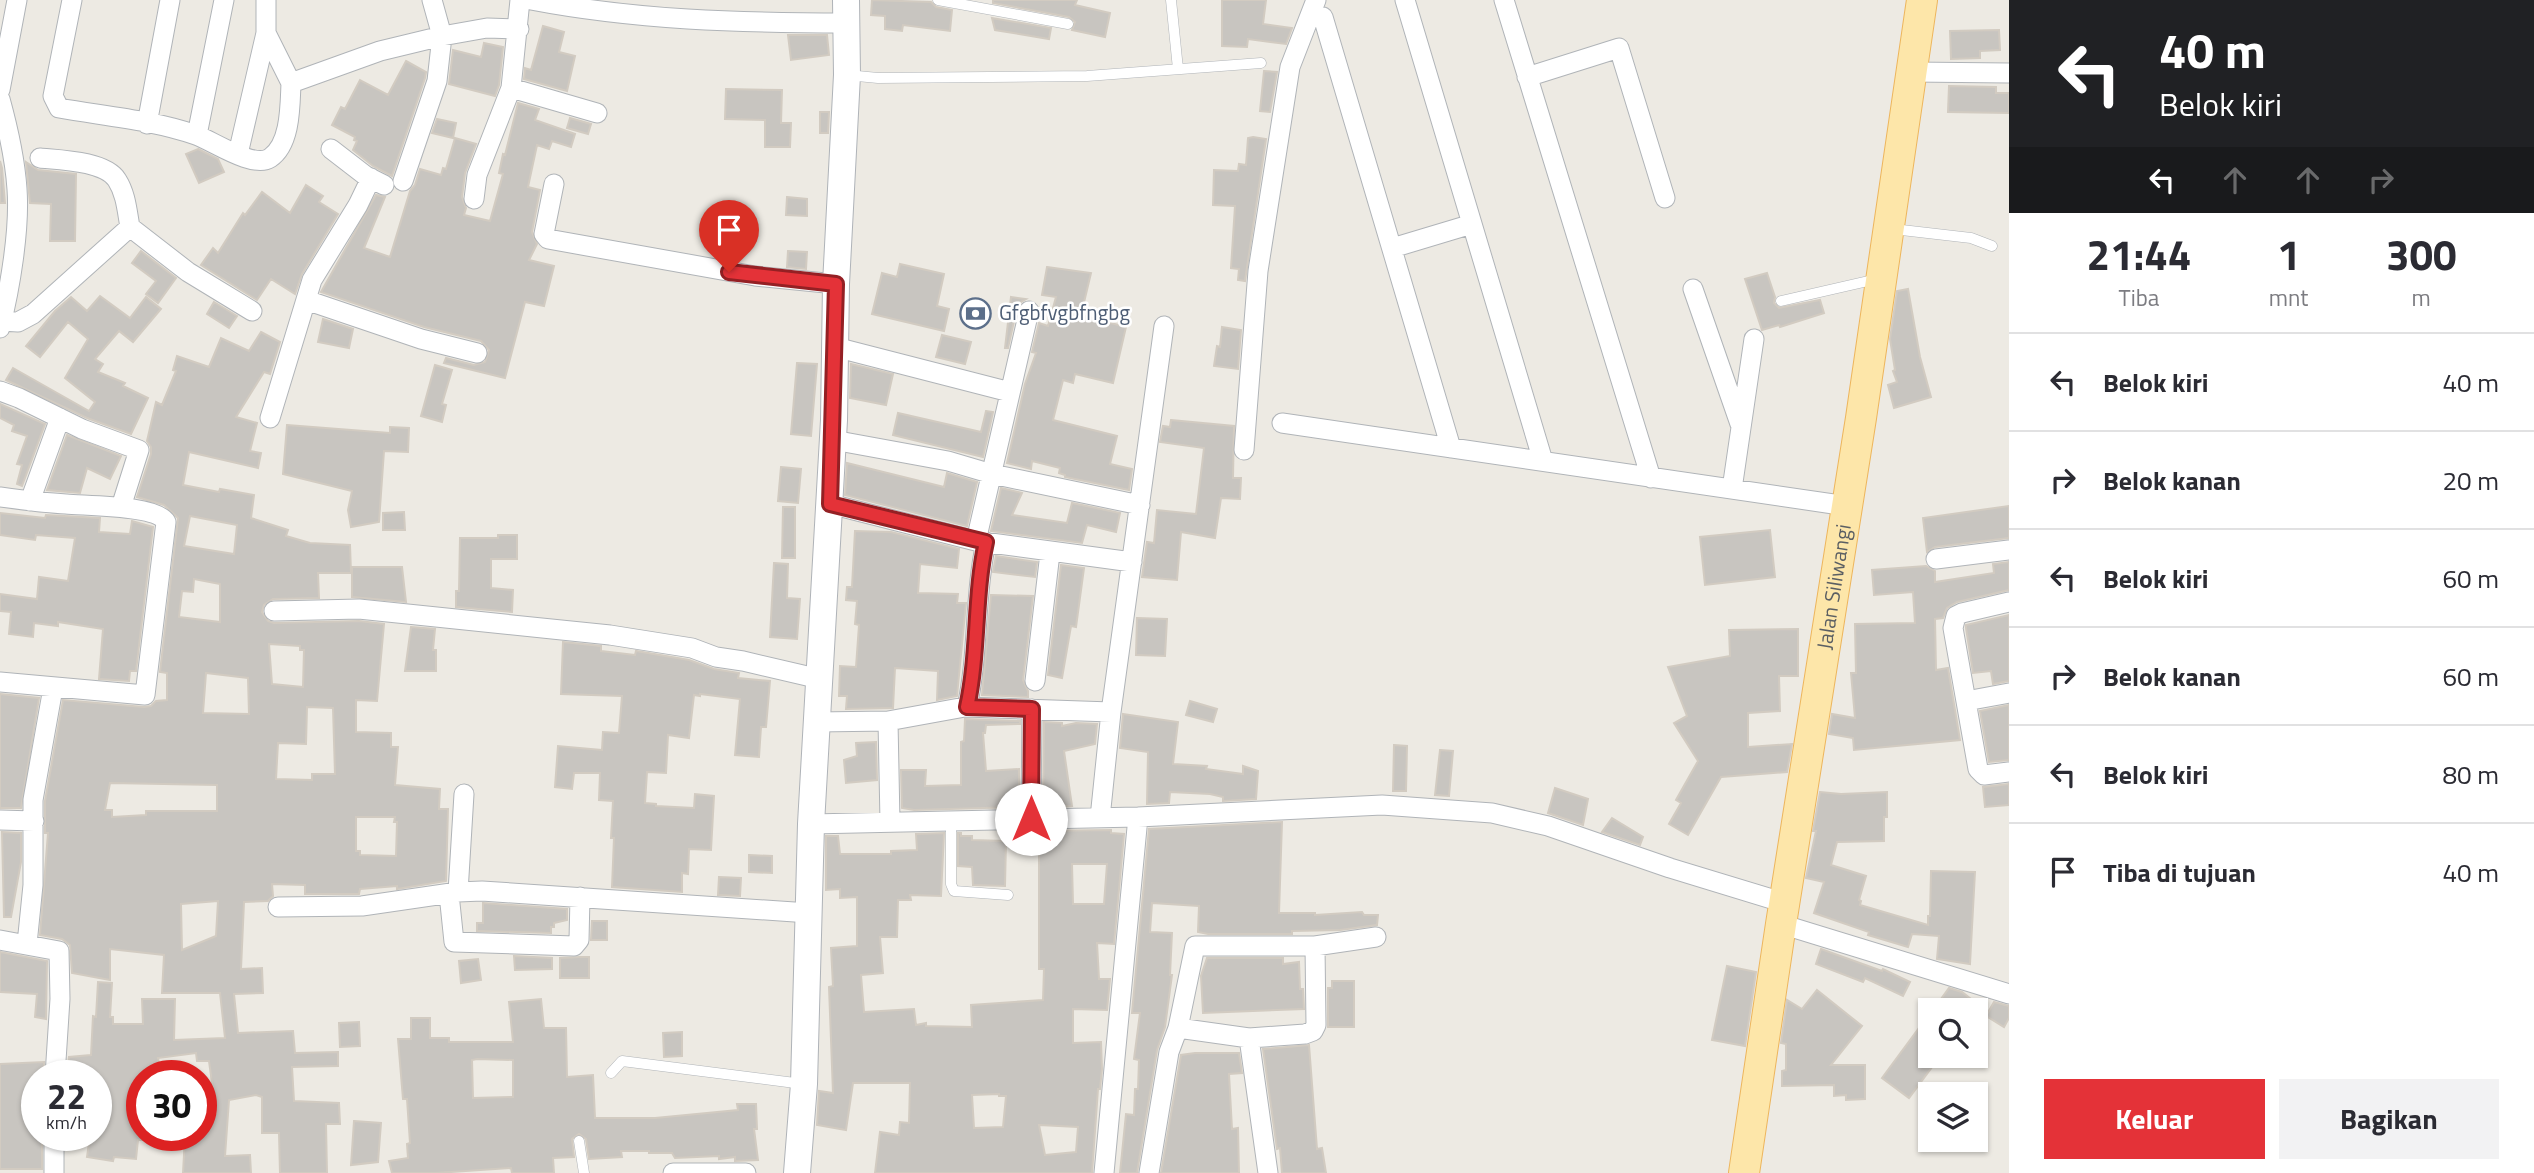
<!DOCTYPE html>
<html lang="id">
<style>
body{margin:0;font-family:"Titillium Web",sans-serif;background:#f2f2f3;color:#2b2b33;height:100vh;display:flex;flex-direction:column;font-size:26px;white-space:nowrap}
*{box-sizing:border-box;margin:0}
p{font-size:23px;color:#7c7c81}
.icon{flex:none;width:38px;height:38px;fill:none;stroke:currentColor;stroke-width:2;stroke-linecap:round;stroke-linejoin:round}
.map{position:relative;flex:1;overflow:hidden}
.panel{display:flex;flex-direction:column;background:#fff;width:525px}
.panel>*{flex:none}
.hud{background:#202124;color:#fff;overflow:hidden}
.tools{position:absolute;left:1918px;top:998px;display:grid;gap:14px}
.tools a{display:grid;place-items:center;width:70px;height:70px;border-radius:0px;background:#fff;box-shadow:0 2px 5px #0004;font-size:35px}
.speed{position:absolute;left:21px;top:1060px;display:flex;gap:14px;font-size:35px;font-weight:700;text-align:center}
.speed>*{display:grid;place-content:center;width:91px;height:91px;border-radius:50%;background:#fff;box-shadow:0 2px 5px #0004;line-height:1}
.speed small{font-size:18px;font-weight:400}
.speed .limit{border:10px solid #d22;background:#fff;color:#111}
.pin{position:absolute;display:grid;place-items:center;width:60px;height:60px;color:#fff;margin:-72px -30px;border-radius:50% 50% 50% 0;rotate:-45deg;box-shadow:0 0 7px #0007}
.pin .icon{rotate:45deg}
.me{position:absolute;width:77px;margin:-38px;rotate:0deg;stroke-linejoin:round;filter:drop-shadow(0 0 5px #0008)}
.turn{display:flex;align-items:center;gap:24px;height:147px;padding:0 35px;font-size:32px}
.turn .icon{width:91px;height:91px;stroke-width:2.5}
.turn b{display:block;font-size:49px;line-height:60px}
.lanes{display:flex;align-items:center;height:66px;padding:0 35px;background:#0003;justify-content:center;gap:35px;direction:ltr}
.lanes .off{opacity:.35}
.eta{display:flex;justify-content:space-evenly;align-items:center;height:119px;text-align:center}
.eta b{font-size:42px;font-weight:700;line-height:49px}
.button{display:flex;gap:14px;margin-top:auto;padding:14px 35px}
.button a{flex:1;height:80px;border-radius:0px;background:#e43238;color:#fff;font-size:28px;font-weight:700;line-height:80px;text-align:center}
.button a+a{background:#f2f2f3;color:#2b2b33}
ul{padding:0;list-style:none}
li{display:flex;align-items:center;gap:21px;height:98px;padding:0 35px;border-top:2px solid #e1e1e2}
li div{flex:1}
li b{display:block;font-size:26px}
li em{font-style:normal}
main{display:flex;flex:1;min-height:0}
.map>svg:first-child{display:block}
.building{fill:#c8c5c0;stroke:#d2cbc1;stroke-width:2;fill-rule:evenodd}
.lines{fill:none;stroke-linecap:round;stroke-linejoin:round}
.lane-casing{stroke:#b0b4b8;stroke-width:11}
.street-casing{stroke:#b0b4b8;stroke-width:21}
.secondary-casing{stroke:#afb3b8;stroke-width:28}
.primary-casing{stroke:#edb55c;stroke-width:32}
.lane{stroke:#fff;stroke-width:10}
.street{stroke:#fff;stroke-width:19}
.secondary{stroke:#fff;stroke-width:26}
.primary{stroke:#fde6a9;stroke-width:30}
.route-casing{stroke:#942024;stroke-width:18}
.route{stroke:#e43238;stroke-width:12}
.labels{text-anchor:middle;stroke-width:5;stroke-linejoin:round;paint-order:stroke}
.service-label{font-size:21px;fill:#4e5e75;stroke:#fff;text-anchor:start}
.street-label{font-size:21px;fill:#5b5f63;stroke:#fff}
</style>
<main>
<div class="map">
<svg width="2009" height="1173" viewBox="0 0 2009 1173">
<rect width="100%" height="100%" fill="#edeae3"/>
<path class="building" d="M872 0 931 2 936 7 952 10 950 31 903 25 902 31 885 29V16L871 15Z
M993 0H1077L1075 5 1110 13 1105 37 1072 30 1075 22 1069 17 993 3Z
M1222 0H1266L1263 24 1292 28 1286 44 1248 39 1247 47 1222 46Z
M992 18 1051 28 1049 39 995 30Z
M543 26 564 32 559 52 575 56 567 91 524 79 525 68 531 70Z
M1999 30 2000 50 1980 51V58L1951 59 1950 31Z
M788 35H827L829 55 791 60Z
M484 43 503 47 499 85 495 96 449 84 453 50 481 57Z
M406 61 426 72 425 78 392 176 373 166 353 150 357 141 354 140 355 137 332 125 341 107 345 109 360 80 388 95Z
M1264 71 1277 72 1270 112 1260 111Z
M1949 86 1996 87V93H2009V113L1948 112Z
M726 89 782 90 781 123H791L790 147H765V120L725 119Z
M518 103 539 109 535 120 575 134 571 147 552 141 549 149 537 145 528 187 540 190 532 232 537 244 529 260 554 266 544 306 525 302 505 378 444 363 446 358 474 365 485 362 489 350 481 341 424 327 321 292 376 195 385 197 364 248 390 257 410 191 415 185 420 169 441 175 443 168 446 169 455 138 476 144 465 173 462 197 466 208 464 215 490 221 503 174 499 173 503 154 505 155Z
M820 112H829L828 133H820Z
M570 118 591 124 588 134 567 128Z
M437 119 456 123 453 138 432 133Z
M1253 137 1266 139 1245 281 1238 280 1239 269 1231 268 1235 206 1213 205 1214 170 1238 171 1239 164 1246 165 1248 138Z
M198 149 218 159 224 172 199 183 186 154Z
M0 161 2 168 5 203H0Z
M26 162 38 170 76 174 75 241H50L51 204 30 203Z
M306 185 323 196 319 202 338 214 302 274 295 294 271 279 257 300 201 265 213 248 218 253 243 213 245 215 262 192 290 213Z
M787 197 807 199V216L786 215Z
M141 251 176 278 158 303 146 294 156 281 132 263Z
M788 251 807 252 806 269 787 267Z
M900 264 944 274 937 306 949 309 944 331 872 314 882 273 897 277Z
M1047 267 1091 273 1081 315 1126 327 1113 383 1075 374 1073 383 1063 380 1053 420 1117 436 1110 464 1132 469 1129 490 1065 477V475L1059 473 1060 468 1032 461 1031 469 1007 463 1025 384 1036 353 1032 352 1039 323 1048 326 1056 297 1042 295Z
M1767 273 1775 297 1774 303 1779 308 1820 300 1824 313 1780 327 1779 325 1762 330 1745 279Z
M1908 289 1920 357 1931 397 1894 408 1888 385 1897 382 1893 371 1895 370 1890 339 1897 291Z
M100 296 130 318 146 297 161 309 133 342 119 331 95 359 103 364 98 372 125 383 123 386 148 398 131 434 87 418 6 380 13 368 89 411 95 402 65 378 88 339 68 322 40 357 26 346 55 311 71 297 87 311Z
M1011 297 1026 299 1021 302 1017 308 1008 348H1005Z
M214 302 237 316 229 328 207 314Z
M323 319 353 329 349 348 318 342Z
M1222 327 1241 330 1238 369 1214 366 1217 346 1220 347Z
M261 332 280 342 270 374 264 372 236 417 257 423 250 451 261 453 258 468 189 452 183 485 219 492 220 489 254 495 251 518 288 530 286 536 310 543 350 545 351 573H318L319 598 273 599 264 605 262 612 268 621 274 623 359 621 384 624 377 701 356 700V732L391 733V747H398L395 785 440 789 439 809H448L446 881 397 889V886L360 889 359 894H305V885L272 884 273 896 268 901 244 902 241 969 262 968 263 993 234 994 238 1033 293 1031 295 1053 338 1052V1066L292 1067 294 1101 339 1103 340 1124H326L327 1173H280L279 1133H262V1097L256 1095 229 1100 225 1156 250 1155 251 1173H183L185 1136H201V1111L216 1113 209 1061H197L196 1053 158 1058 161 1076H142V1140H138L136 1159 114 1157 113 1161 87 1157 90 1136 96 1137V1076H67L69 1057 91 1055 93 1016 96 1017 98 982 112 983 110 1017H113V1024H143L142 999H175L174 1040 225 1038 220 993H162L164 955 110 949V980L72 973 70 945 62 939 40 935 48 833H45V801L63 700 144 707 151 706 156 701 167 700V673L160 672 178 518 164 505 137 497 151 454V447L147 441 156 402 162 405 176 371 173 370 177 356 209 367 221 338 249 351ZM190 516 237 525 234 554 184 546ZM194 579 220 584V622L179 617 182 591 193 592ZM269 644 300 646V650H304L303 687 272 684ZM206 673 248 678 249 714 203 713ZM307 707 333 708 335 774H312V780L276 779 278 743 306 744ZM110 783 217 785V811H146V815L112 817V810H105ZM356 817H395L394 822H397L396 856 360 855V851H356ZM218 901 216 936 182 950 181 904Z
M942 335 971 342 965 364 936 357Z
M797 363 817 364 811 436 791 434Z
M851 364 893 374 886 405 850 398Z
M435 365 452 370 442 404 446 405 442 422 421 416Z
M0 404 45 424 22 486 17 484 22 465 17 464 27 436 12 431 14 425 0 418Z
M986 411 993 412 983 457 893 435 898 413 981 432Z
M1171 420 1234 426 1233 478H1241L1240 499 1221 498 1215 538 1181 532 1177 580 1142 577 1147 542 1154 543 1157 510 1196 514 1204 448 1160 442 1163 426 1170 427Z
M287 425 390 433V427L409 428 408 452 384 451 379 522 351 527 348 510 352 491 283 474Z
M67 435 121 456 110 479 87 468 80 493 47 490Z
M847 463 944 487 947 473 977 482 967 526 845 495Z
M781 467 801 469 798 503 778 501Z
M1001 488 1022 493 1012 515 1067 523 1072 503 1120 513 1116 532 1087 525 1082 543 991 531Z
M2009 506V538L1935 547 1927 552 1923 518Z
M783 507H795V558H782Z
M404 512 405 530H383V513Z
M0 513 45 518 46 515 100 518 99 532 130 534 132 521 153 527 136 671H130L129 681 99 679 103 629 58 622V626L34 623 33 637 9 634 11 612 0 611V594L37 599 39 577 68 581 75 538 36 535 35 540 0 535Z
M1770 530 1775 577 1705 585 1700 537Z
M855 531 891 532 959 549 957 568 920 564 918 593 958 594 957 603H966L957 696 937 700 938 671 895 668 893 708 846 709 847 696H839L840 666 856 667 859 625 855 624 857 601 846 600 847 587H852Z
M498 535H517V559H491V588L513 590 512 612 456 607V591H459L460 538H498Z
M996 556 1037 562 1035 577 993 572Z
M2009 562V590L1957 602 1947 608 1943 618 1935 619 1936 670 1948 668 1960 740 1854 750 1853 738 1829 734 1832 714 1855 718 1851 673H1856L1855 624 1915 623 1913 592 1874 595 1872 570 1926 566 1935 571V582L1994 573 1993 564Z
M774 563 788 564 787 598 800 599 797 639 770 637Z
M1061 565 1084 568 1076 627 1071 626 1062 678 1048 675Z
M352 567H402L406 602 352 597Z
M991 595 1033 596 1023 680 1028 691V697L982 695Z
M2009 615V681L1993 684 1991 671 1973 673 1966 628V625Z
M1137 618 1167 619 1165 656 1136 655Z
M411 627 435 629 433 650H436V671H405Z
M1798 629V676H1779L1780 711 1748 713V747L1792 744 1787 772 1721 777 1688 835 1669 824 1681 803 1676 800 1698 761 1674 723 1687 716 1668 667 1730 656 1729 630Z
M563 642 601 646V651L635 655 636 651 689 660 714 669 739 673 738 678 770 681 766 727H761L759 757 735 755 740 699 700 694V696L694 695 689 738 668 735 666 773 647 772 645 803 656 804V806L694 808 695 794 714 796 711 850 689 849 688 874 682 873V892L612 887 614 838H611L613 801 599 800 600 773H574L572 789 555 787 558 746 602 750 603 732 619 733 622 696 561 694Z
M0 694 39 698 21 808H0Z
M1190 701 1217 709 1213 722 1186 715Z
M2009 705V760L1989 762 1980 711Z
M1123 714 1178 722 1173 764 1207 766 1206 769 1243 774V766L1258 771 1256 799 1223 801V797L1210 794 1170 792 1169 803 1147 804 1148 752 1120 748Z
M965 719 1020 721V724L986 725 985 733H983L986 771 1019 769V807L914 810 902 808 901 770H926L925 786 961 785V742L964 741Z
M1044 722 1062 723V726L1076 723 1097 724 1095 744 1064 751 1072 806 1043 807Z
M876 742 877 780 846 783 844 760 857 756 856 743Z
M1394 745 1407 746 1406 791H1393Z
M1440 750 1453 751 1449 796 1435 795Z
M2009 784V805L1985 807 1983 787Z
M1555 788 1588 799 1583 825 1548 813Z
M1820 792 1841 794 1887 792V817H1884V841L1837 842 1831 865 1866 876 1859 900 1861 901 1860 905 1928 925V916H1930L1931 871 1975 872 1970 964 1937 959 1939 936 1912 934 1908 947 1868 935 1869 932 1814 913 1824 882 1806 878 1816 831H1813Z
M1612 818 1643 837 1640 845 1602 832Z
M1282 822 1279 913H1315V915L1362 912 1364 915H1378L1377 925 1340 930 1292 931V934H1208L1198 932 1199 906 1152 903 1150 932 1172 933 1170 975H1172L1165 1027 1157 1050 1137 1173H1120L1126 1114 1134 1115 1135 1089H1138L1139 1060 1134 1059 1140 1013H1132L1149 829Z
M1111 830V833L1124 834 1114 944 1097 943 1099 979H1110L1107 1010 1073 1009V1043L1101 1042 1102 1069 1100 1089H1098L1092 1173H875L880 1132 899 1135 900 1122 909 1123 910 1083H853L846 1130 817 1125 819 1091 833 1093 829 987 833 986 831 948 857 946V897L840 898V889L826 890V836H838L840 854H891V851L917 850 916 834 944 833 941 896 910 895 911 900H898L897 937H880L883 973 861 975 864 1012 914 1009 916 1025 926 1023V1026L972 1027 971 1005 1043 1000 1044 969H1039V831ZM1072 864H1107L1104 904H1073ZM999 1094V1096H1006L1003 1127 974 1128 972 1095ZM1039 1125 1078 1127 1076 1152 1045 1155Z
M2 832 21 833V862L11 917H4Z
M958 833H961V836H972V840L1006 841 1005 886 973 885 972 867 958 866Z
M749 855 772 856V873L749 872Z
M719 877 741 878 740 896 718 895Z
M483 903 567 909V920L554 923V927H551V933L477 931V923H483Z
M592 921H607V940H591Z
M1821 949 1882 971 1883 969 1910 982 1903 996 1865 978 1863 982 1816 964Z
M0 952 47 961 46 1019 35 1017 37 994 0 992Z
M514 956 552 958V969L515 970Z
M580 957H589V978H560V958Z
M1207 958H1283V964L1299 962 1300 989H1303L1304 1009 1203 1013 1201 976Z
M478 959 481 980 461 983 459 961Z
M1727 966 1756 972 1745 1046 1712 1040Z
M1332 981H1354V1027H1328V988H1332Z
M1949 988 1962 992 1985 1010H1933Z
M1817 990 1862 1026 1831 1065H1865V1099L1846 1100V1095L1834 1096V1085L1782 1086V1071L1786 1070V1044L1781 1043 1787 1000 1802 1009Z
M541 999 544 1028H566L567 1077 593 1075 595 1118H655L738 1110 737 1104H756L757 1129H754L758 1160 735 1161V1157L719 1159V1156L675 1158 672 1153H649V1151H621L622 1157 589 1159 586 1139 579 1134 572 1139 574 1157 553 1158 554 1173H512L511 1168 436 1173H392L389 1161 408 1158 407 1144 410 1143 407 1099H403L398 1039H411V1018H430V1038H449V1042H513L509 1002ZM477 1059 513 1060V1097L473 1098 472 1060Z
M1994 1002 2009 1006V1018L2004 1027 1986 1016Z
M1930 1013V1055H1941L1909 1098 1882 1078Z
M359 1022 360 1046 340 1047 339 1023Z
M682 1032V1056L664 1057 663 1033Z
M1309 1045 1317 1149 1322 1148 1326 1173H1282L1280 1148 1277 1149 1263 1049Z
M1195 1053H1239L1242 1073 1229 1074 1232 1129 1238 1128 1239 1173H1161L1181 1055Z
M44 1062 43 1076H37L34 1117 37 1118V1139H42V1169H0V1064Z
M354 1121 381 1123 378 1162 351 1165Z"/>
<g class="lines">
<defs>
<path id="lane" d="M938 0 1068 24
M1171 0 1178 69
M847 75 878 78 1087 76 1261 63
M1893 229 1971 238 1992 246
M1781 301 1877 279
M951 821V884L954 891 1008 895
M611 1073 622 1061 803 1084
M579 1141 584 1173"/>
<path id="street" d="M72 0 53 96 59 108C104 116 153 120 196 135 213 141 253 169 270 158 291 144 290 105 291 83L380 51 442 36 432 0
M266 0V33L291 83
M531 0C635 20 740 23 846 23
M1405 0 1543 461
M1504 0 1651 478
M1323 17 1451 448
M1911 72 2009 73
M1527 77 1619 48 1665 198
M511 88 597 113
M0 90 17 0
M0 99C8 128 15 159 17 189 20 229 10 289 0 328
M147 124 170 0
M197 135 224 0
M331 149 366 176 384 185
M238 154 266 33
M40 158C60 160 105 161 117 180 126 194 127 211 130 227L188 272 252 311
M403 181 437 81 442 36 487 28 519 29
M554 184 544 234 548 239 755 276 836 284
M474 199 477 175 511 88 520 0
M1392 248 1472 224
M1693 289 1740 424
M306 300 421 339 477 353
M2 321 18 322 33 314 130 227
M835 347 1010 392
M0 391 19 398 82 429 139 450 121 507
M270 418 312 280 358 205 371 178
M1282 423 1847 506
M833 440 948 461 992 474 1140 505
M1244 450 1258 271 1290 67 1316 0
M1732 489 1754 339
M0 497C22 500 44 503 66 504 86 506 156 505 166 522L145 695 0 682
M30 501 60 418
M830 504 976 541 1132 562
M976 541 1029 311
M1936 559 2009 550
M2009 602 1962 613 1956 616 1953 628 1978 769 1984 775 2009 772
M274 611 359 609 610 635 692 648 716 657 743 661 820 679
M1035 681 1050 553
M1966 701 2009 693
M967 707C979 653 974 597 986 542
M888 721 965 707 1111 712
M817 722 888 721 890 822
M1100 818 1111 712 1164 326
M1031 819 1032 709
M0 820 34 821
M811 824 1138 817 1382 805 1492 813 1548 826 1670 868 1785 903
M458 892 464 794
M449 894 454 942 574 946 579 940 580 897
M278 907 362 906 458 892 482 891 809 913
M1781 924 2009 994
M0 940 59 951 60 999 55 1076
M27 944 33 885V800L53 688
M1315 946 1316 1025 1313 1031 1305 1034 1249 1038 1178 1028 1195 946H1315L1376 937
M1249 1038 1268 1173
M54 1173V1136
M673 1173H746
M1104 1173 1138 817
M1149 1173 1169 1052 1178 1028"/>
<path id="secondary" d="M797 1173 804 1084 811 824 834 420 836 284 847 75 846 0"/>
<g id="primary">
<path id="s1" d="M1744 1173 1781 924 1861 418 1922 0"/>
</g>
</defs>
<use href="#lane" class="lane-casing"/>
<use href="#street" class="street-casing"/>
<use href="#secondary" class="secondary-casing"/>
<use href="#primary" class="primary-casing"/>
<use href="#lane" class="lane"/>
<use href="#street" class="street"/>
<use href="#secondary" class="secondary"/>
<use href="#primary" class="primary"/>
</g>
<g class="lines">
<defs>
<path id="route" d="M729 272 836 284 830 504 986 542C974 596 979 653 967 707L1032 709 1031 819"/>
</defs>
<use href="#route" class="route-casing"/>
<use href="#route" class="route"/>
</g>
<defs>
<symbol id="bank-ring" viewBox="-11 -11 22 22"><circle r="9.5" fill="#fff" stroke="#5c6f8a" stroke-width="1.5"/><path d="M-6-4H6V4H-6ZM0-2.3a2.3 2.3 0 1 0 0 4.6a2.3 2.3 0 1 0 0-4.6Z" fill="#5c6f8a"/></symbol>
</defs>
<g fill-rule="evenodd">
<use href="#bank-ring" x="958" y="296" width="35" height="35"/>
</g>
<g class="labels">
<g class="service-label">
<text x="999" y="320">Gfgbfvgbfngbg</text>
</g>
<g class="street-label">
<text dy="7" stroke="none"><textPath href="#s1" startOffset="593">Jalan Siliwangi</textPath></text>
</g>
</g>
</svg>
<div class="tools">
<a><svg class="icon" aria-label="search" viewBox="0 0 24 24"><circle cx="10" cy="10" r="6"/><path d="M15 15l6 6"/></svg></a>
<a><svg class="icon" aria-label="layers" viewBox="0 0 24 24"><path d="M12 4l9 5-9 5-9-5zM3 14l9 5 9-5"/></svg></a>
</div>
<div class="speed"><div>22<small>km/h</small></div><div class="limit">30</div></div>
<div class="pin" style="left:729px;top:272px;background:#d93025"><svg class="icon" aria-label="arrive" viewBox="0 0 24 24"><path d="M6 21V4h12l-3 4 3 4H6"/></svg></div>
<svg class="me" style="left:1031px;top:819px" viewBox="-20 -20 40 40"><circle r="19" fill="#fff"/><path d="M0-13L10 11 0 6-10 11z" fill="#e43238"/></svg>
</div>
<section class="panel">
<div class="hud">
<div class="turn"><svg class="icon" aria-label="left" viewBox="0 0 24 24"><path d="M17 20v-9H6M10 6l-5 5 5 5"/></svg><div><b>40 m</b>Belok kiri</div></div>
<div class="lanes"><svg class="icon" aria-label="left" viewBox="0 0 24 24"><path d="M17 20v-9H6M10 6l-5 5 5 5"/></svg><svg class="icon off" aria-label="ahead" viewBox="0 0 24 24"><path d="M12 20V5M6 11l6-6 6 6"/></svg><svg class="icon off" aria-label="ahead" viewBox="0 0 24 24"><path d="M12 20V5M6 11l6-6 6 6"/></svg><svg class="icon off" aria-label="right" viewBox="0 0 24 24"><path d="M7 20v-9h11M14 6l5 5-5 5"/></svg></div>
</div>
<div class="eta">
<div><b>21:44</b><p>Tiba</p></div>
<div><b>1</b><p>mnt</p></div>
<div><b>300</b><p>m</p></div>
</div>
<ul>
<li><svg class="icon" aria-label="left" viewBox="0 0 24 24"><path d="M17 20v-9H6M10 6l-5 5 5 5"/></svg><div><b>Belok kiri</b></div><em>40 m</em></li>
<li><svg class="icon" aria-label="right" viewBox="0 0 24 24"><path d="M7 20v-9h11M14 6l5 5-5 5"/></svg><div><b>Belok kanan</b></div><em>20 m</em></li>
<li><svg class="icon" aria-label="left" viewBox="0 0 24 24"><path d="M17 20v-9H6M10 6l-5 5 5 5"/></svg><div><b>Belok kiri</b></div><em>60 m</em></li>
<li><svg class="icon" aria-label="right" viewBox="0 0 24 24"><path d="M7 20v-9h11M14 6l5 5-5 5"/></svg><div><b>Belok kanan</b></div><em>60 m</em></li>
<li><svg class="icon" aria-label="left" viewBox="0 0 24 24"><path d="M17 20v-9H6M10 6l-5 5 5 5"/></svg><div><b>Belok kiri</b></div><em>80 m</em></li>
<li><svg class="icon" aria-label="arrive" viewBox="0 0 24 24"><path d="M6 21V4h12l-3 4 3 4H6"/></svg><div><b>Tiba di tujuan</b></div><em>40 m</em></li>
</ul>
<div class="button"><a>Keluar</a><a>Bagikan</a></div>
</section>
</main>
